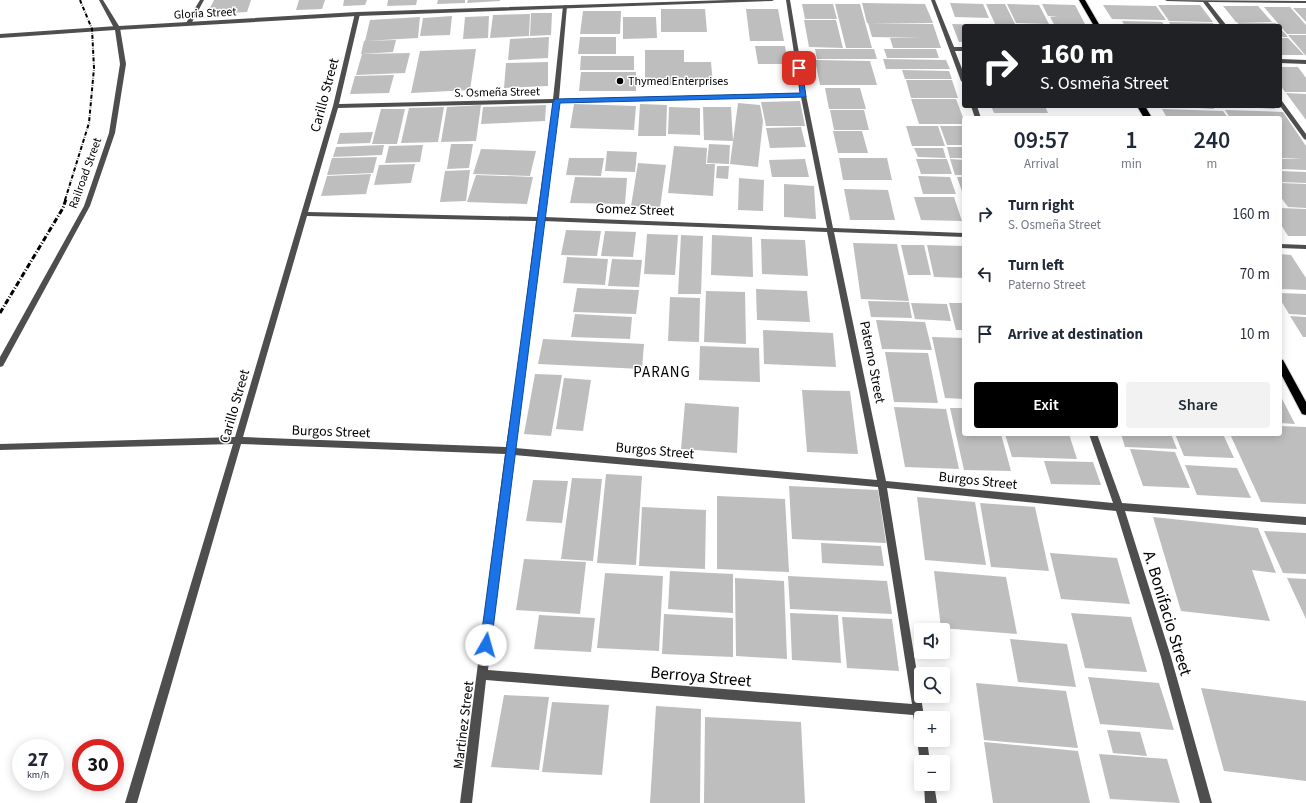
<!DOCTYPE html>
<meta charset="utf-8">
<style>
body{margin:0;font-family:"Source Sans 3",sans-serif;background:#f2f2f3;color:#1f2937;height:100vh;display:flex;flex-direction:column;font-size:15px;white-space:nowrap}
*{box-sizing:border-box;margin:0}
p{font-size:13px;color:#747a83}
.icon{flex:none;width:22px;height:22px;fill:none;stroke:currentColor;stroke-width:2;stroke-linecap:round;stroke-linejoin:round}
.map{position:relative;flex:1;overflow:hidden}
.drawer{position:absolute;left:962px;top:116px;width:320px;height:320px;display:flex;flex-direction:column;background:#fff;border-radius:4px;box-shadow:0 2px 10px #0003}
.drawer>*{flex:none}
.banner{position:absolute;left:962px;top:24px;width:320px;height:84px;border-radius:4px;box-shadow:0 2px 10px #0003;background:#202124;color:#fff;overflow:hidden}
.controls{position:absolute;left:914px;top:623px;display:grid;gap:8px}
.controls a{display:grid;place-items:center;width:36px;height:36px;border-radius:4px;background:#fff;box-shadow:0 2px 10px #0003;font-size:20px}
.speed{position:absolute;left:12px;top:739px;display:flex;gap:8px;font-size:20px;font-weight:700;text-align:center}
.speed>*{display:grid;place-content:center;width:52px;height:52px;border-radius:50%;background:#fff;box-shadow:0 2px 10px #0003;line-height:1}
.speed small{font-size:10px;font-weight:400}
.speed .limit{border:6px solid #d22;background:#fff;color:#111}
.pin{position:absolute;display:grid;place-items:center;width:34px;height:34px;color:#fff;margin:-17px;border-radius:8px;box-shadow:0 2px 6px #0006}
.me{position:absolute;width:44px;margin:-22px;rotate:7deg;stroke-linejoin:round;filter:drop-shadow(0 0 3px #0008)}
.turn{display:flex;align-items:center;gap:14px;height:84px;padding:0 12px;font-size:18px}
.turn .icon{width:52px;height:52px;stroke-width:2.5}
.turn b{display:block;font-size:28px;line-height:34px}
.eta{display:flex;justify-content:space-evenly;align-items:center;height:68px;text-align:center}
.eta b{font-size:24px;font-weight:600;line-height:28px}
.primary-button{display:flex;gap:8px;margin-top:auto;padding:8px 12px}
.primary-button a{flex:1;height:46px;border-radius:4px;background:#000;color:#fff;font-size:16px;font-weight:600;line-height:46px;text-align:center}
.primary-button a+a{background:#f2f2f3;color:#1f2937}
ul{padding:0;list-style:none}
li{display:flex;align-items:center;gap:12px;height:60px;padding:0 12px}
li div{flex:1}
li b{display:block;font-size:15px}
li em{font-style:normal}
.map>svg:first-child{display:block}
.building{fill:#bebebe}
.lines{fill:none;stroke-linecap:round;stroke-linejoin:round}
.primary-casing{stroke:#dbdbdb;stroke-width:2}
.minor{fill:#4e4e4e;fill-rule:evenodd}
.tertiary{fill:#4e4e4e;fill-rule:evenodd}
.primary{fill:#000;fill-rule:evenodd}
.rail-far1{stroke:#000;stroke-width:2;stroke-dasharray:4 1.5 0.5 1.5;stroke-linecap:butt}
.rail{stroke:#000;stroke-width:3;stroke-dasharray:5.5 2 1 2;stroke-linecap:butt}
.route{fill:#1a73e8;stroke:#114b97}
.poi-dot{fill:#000;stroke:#fff;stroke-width:1.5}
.labels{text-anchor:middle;stroke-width:3;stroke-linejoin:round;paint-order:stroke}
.far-street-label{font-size:12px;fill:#000;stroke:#fff}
.far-poi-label{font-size:12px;fill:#000;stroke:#fff;text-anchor:start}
.street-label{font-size:14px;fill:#000;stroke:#fff}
.neighbourhood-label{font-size:15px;letter-spacing:1px;fill:#000;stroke:#fff}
.near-street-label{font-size:17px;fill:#000;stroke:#fff}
</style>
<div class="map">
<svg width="1306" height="803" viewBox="0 0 1306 803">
<rect width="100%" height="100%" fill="#fff"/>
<path class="building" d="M214 0H251L247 12 207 14Z
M299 0H325L322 9 296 10Z
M344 0H367L365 5 343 6Z
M388 0H417L416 5 387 6Z
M438 0H465V3L437 4Z
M468 0H500V1L467 3Z
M862 3 925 4 933 23H867Z
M950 3 983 4 989 18 955 17Z
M802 4H833L837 19H805Z
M835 4H860L872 48H846Z
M986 4H1005L1015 24H995Z
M1007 4 1039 5 1049 24 1016 23Z
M1042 4 1075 5 1086 26H1055L1050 17H1058L1048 16Z
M1103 5 1156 6 1166 20 1112 19Z
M1158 5H1200L1213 22 1169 21Z
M1223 6H1258L1272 22H1236Z
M1264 7H1290L1306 25V34H1287Z
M1293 8H1306V22Z
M661 9H705L707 32H661Z
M746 9H778L784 41H750Z
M583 11H621L620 34H580Z
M531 13H552L551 35 530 36Z
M530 14 529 36 490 38 493 15Z
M452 16 450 35 420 36 423 18Z
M489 16 488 38 463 39 465 17Z
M420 17 418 38 365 41 370 20Z
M623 17H656L657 38 623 39Z
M804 20H836L843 48 809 47Z
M1122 21 1162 22 1165 26H1125Z
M1169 22 1213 23 1215 26H1171Z
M1237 22 1276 23 1278 26H1240Z
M868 23 933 24 941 48H893L890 38H922L872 37Z
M952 24 988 25V26H964V42H959Z
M1280 28 1288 37H1280Z
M1288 35H1306V56Z
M549 37 548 58 508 60 510 39Z
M580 37H616V54H578Z
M1280 38H1288L1304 55H1280Z
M396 40 393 52 361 54 364 41Z
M755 46H785L788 64H758Z
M476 49 470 90 411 93 420 51Z
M815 49H874L877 59H817Z
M884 49H936L939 58H887Z
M645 50H684V62H711L713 85H645Z
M410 53 405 73 356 75 362 54Z
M581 56H634V70H580Z
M883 59 946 60 950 69H886Z
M815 60 870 61 877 85H820Z
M548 62V86L504 88 506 63Z
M1280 67H1298L1306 78V92H1285L1280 85Z
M902 70 949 71 952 79H905Z
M581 72H636V91H579Z
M394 75 389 93 350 94 355 76Z
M906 80H952L958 98H911Z
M825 88H860L866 109H829Z
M1286 93 1306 94V120Z
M911 99H956L964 120V124H919Z
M800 101 805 126H766L761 102Z
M738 103 760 105 763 121 758 167 730 164Z
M574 104 636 106 634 130 570 128Z
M640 104 667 105 666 136H638Z
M481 105 476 141 441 142 447 107Z
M546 105 545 121 481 124 483 107Z
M991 106H1045L1048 113H994Z
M1184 106H1213L1214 109 1184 107Z
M1242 106H1273L1275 109 1242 107Z
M444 107 438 142 401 143 409 108Z
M669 107 700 108V135L668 134Z
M703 107H731L733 141 704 140Z
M381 109H405L397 144H372Z
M1162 109 1223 111 1228 118H1167Z
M830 110H864L869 130H834Z
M1225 110 1283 112 1306 146V170L1280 169V159H1304L1280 158V118H1230Z
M906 126H938L945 146H912Z
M940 126H964V145H947Z
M801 127 806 147 770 148 766 128Z
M833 131H862L868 153H838Z
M373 132 370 143 337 144 340 133Z
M451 144H473L469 168 447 169Z
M709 144 730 145 729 164 707 163Z
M384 145 382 155 333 157 336 147Z
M423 145 420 162 385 163 389 146Z
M674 146 707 148 706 164H715L713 196 668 193Z
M947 147H964V158H950Z
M914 148H943L946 158 918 157Z
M481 149 536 151 530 176 473 174Z
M607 151 637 152 635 172 605 171Z
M377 157 373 173 327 175 332 158Z
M569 158H604L601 176 566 175Z
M839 158H887L892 180H843Z
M805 159 809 177H772L769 160Z
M916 159H947L952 174H921Z
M950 159 964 160V175H955Z
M638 163 666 165 660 208 631 206Z
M415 164 411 183 374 185 379 165Z
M717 166H729L728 179 716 178Z
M470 170 466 201 440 202 445 171Z
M1280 171 1306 172V183L1280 182Z
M371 174 366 194 321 196 327 176Z
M476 175 533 177 527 204 467 202Z
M918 176 950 177 956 194H923Z
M575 177 627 178 625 204 570 203Z
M957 177H964V197Z
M739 178 764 180 763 211 738 210Z
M1280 183 1306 184V208L1288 207 1280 196Z
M784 184 814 186 816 219 784 217Z
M844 189 888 190 895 220H850Z
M914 197H954L962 221 921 220Z
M1280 208 1306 209V236H1288L1280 223Z
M566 230 601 231 597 256 561 255Z
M605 231 636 232 633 257 601 256Z
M647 234 678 235 675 275 644 274Z
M681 235 703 236 701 294H678Z
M712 235 752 237 753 277 711 275Z
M761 239 805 240 808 276 762 274Z
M853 243 897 244 909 301 861 299Z
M901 245H924L931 275H908Z
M927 245 964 246V278L934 277Z
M1280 254 1291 255 1306 278V290L1280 289Z
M567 257 608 259 605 285 563 283Z
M612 259 642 260 639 287 608 286Z
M577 288 639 290 636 314 573 312Z
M756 289 807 291 810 322 757 320Z
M706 291 745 292 746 344 704 342Z
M1280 293 1306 294V315L1289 314 1280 299Z
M670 297 700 298 699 342 668 341Z
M868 301 909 302 912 318 871 317Z
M911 303 947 304 951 321 915 319Z
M949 303H964V330H956Z
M575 314 632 317 630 339 571 337Z
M1290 316 1306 317V337H1303Z
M876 320 925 322 932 350 882 349Z
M763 330 833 333 836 367 764 364Z
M932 337 964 338V399L945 398Z
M543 339 644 344 642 369 538 364Z
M700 346 759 348 760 382 699 380Z
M885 352 928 353 938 403 894 402Z
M535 374 562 375 551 436 524 434Z
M564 378 591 380 583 431 556 429Z
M802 390 850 391 858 454 807 452Z
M1280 395 1295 424 1280 423Z
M685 403 739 407 737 453 681 449Z
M894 407 946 409 959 469 905 467Z
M950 408H964V434H1001L1011 471 964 470Z
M1280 426 1306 427V504L1261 502 1230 434H1280Z
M1005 434H1069L1077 459 1012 457Z
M1121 434H1171L1177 449 1125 447Z
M1175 434H1223L1234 458 1184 456Z
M1130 449 1175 452 1190 488 1143 486Z
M1044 461 1093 462 1101 485 1051 484Z
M1185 465 1237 468 1251 498 1197 495Z
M606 474 642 476 636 565 597 563Z
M572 478 602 479 593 561 561 559Z
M533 480 568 481 562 523 526 521Z
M789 486 878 490 886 543 792 539Z
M717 496 785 499 789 572 717 569Z
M917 497 975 502 986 565 925 560Z
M980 503 1035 507 1049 571 991 567Z
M642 507 706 510 705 569 639 566Z
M1153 517 1258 528 1276 573 1252 570 1270 621 1181 611Z
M1264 531 1306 533V574L1283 573Z
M821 543 881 546 884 566 822 563Z
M1050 553 1117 558 1130 604 1061 599Z
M524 559 586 562 580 614 516 610Z
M670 571 733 574V613L668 609Z
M934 571 1006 577 1017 634 941 628Z
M605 573 663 576 659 651 597 648Z
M788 576 887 581 892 614 790 609Z
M735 578 784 581 787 659 736 656Z
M1287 578 1306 579V619Z
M790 613 838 615 841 663 792 660Z
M1071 613 1131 617 1147 672 1085 668Z
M664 614 733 618V657L662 654Z
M539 615 595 618 591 652 534 649Z
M842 617 892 619 899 671 847 668Z
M1010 639 1067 644 1076 687 1018 682Z
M1088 677 1159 683 1174 730 1100 724Z
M976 683 1066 691 1078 748 984 740Z
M1201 688 1306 701V781L1224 771Z
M504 695 549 697 539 770 491 767Z
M552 702 609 705 602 775 542 772Z
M656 706 701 709 700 803H650Z
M705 717 801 722 805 803H704Z
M1107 730 1140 732 1147 756 1113 753Z
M984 742 1078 751 1090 803H993Z
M1099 754 1167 759 1180 803 1110 799Z"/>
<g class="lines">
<defs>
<path id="primary" d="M1079 0H1085L1100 26H1094Z
M1137 106H1145L1152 118H1144Z
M1280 359 1283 360 1306 402V415L1302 414 1280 372Z"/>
</defs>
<use href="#primary" class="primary-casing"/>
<path class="minor" d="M200 0H204L191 24H187L186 23Z
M786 0H790L806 95 833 228 964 233V237L834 232 886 481 1113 503 1089 434H1097L1122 503 1306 517V525L1125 511 1171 657 1212 803H1200L1161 657 1116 511 887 488 923 710 924 718H921V740H927L930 762H921V765L920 762 917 740 920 736 917 735 913 715 486 680 472 803H460L505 454 241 444 137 803H125L233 444 0 450V444L235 437 333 106 355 13 360 14 339 104 553 99 563 6 565 5 567 6 559 99 800 93ZM801 97 827 228 544 217 559 102ZM553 103 537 217 308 212 338 108ZM307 216 536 221 520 352 506 447 243 437ZM543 221 827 232 877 480 515 448 528 352ZM514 455 878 487 912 704 488 670Z
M931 0H935L954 47H964V51H955L964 74V83L961 81Z
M1165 0 1306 1V3L1208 2 1227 26H1221L1203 2 1167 1Z
M117 26 120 28 126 64 115 133 90 206 3 366 0 367V357L84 206 109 133 120 64 115 30 0 38V34Z
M1280 59 1306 60V64L1280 63Z
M1280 100 1282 101 1306 134V140L1304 139 1280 106Z
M971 106H977L981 118H975Z
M924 784H934L937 803H925Z"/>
<path class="tertiary" d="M99 0H103L119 26 357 12 728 0H774L772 1 357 16 117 30 114 28Z
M1280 244 1306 245V249L1280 248Z"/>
<use href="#primary" class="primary"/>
<path class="rail-far1" d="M65 200 89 123 94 68 92 29 80 0"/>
<path class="rail" d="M0 313 63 208 66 199"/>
</g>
<path class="route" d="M797 67 802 68 806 97 560 103 491 645 490 649 486 651 482 649 480 645 553 101 556 99 800 93Z"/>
<circle class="poi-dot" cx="620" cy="81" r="4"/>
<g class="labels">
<g class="far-street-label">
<text transform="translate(205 13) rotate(-3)" y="4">Gloria Street</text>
<text transform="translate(497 92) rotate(-1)" y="4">S. Osmeña Street</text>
<text transform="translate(85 173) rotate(-70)" y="4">Railroad Street</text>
</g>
<g class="far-poi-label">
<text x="628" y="85">Thymed Enterprises</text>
</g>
<g class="street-label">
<text transform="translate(324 95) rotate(-75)" y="5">Carillo Street</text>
<text transform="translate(635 209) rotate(2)" y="5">Gomez Street</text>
<text transform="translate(873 362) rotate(79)" y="5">Paterno Street</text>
<text transform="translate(234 406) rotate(-74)" y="5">Carillo Street</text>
<text transform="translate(331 431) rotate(2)" y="5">Burgos Street</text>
<text transform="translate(655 450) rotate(5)" y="5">Burgos Street</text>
<text transform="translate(978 480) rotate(6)" y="5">Burgos Street</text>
<text transform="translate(463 725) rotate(-83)" y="5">Martinez Street</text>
</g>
<g class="neighbourhood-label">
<text x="662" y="377">PARANG</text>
</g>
<g class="near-street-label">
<text transform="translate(1168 613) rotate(73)" y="6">A. Bonifacio Street</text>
<text transform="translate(701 676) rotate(5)" y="6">Berroya Street</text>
</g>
</g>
</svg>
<div class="controls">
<a><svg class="icon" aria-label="sound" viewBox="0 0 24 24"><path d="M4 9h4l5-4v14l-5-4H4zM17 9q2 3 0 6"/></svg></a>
<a><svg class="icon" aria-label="search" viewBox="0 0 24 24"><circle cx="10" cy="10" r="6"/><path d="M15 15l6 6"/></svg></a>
<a>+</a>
<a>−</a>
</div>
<div class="speed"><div>27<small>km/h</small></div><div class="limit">30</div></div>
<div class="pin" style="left:799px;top:68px;background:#d93025"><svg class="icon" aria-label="arrive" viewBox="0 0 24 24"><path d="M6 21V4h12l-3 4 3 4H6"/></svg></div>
<svg class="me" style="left:486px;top:645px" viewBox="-20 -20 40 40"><circle r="19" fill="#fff"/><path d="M0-13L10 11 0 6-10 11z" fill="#1a73e8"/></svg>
<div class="banner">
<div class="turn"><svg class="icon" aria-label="right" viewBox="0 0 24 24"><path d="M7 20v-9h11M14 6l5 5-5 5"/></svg><div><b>160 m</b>S. Osmeña Street</div></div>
</div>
<section class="drawer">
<div class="eta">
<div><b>09:57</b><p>Arrival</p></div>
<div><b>1</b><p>min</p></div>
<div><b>240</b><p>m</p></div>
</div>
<ul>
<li><svg class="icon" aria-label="right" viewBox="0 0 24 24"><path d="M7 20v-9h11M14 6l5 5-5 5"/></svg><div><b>Turn right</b><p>S. Osmeña Street</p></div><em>160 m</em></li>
<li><svg class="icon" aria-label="left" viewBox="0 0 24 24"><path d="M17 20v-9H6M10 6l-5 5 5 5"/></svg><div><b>Turn left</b><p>Paterno Street</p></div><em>70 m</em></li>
<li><svg class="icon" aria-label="arrive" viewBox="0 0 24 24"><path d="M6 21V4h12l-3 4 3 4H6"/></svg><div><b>Arrive at destination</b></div><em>10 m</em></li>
</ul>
<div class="primary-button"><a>Exit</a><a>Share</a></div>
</section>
</div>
